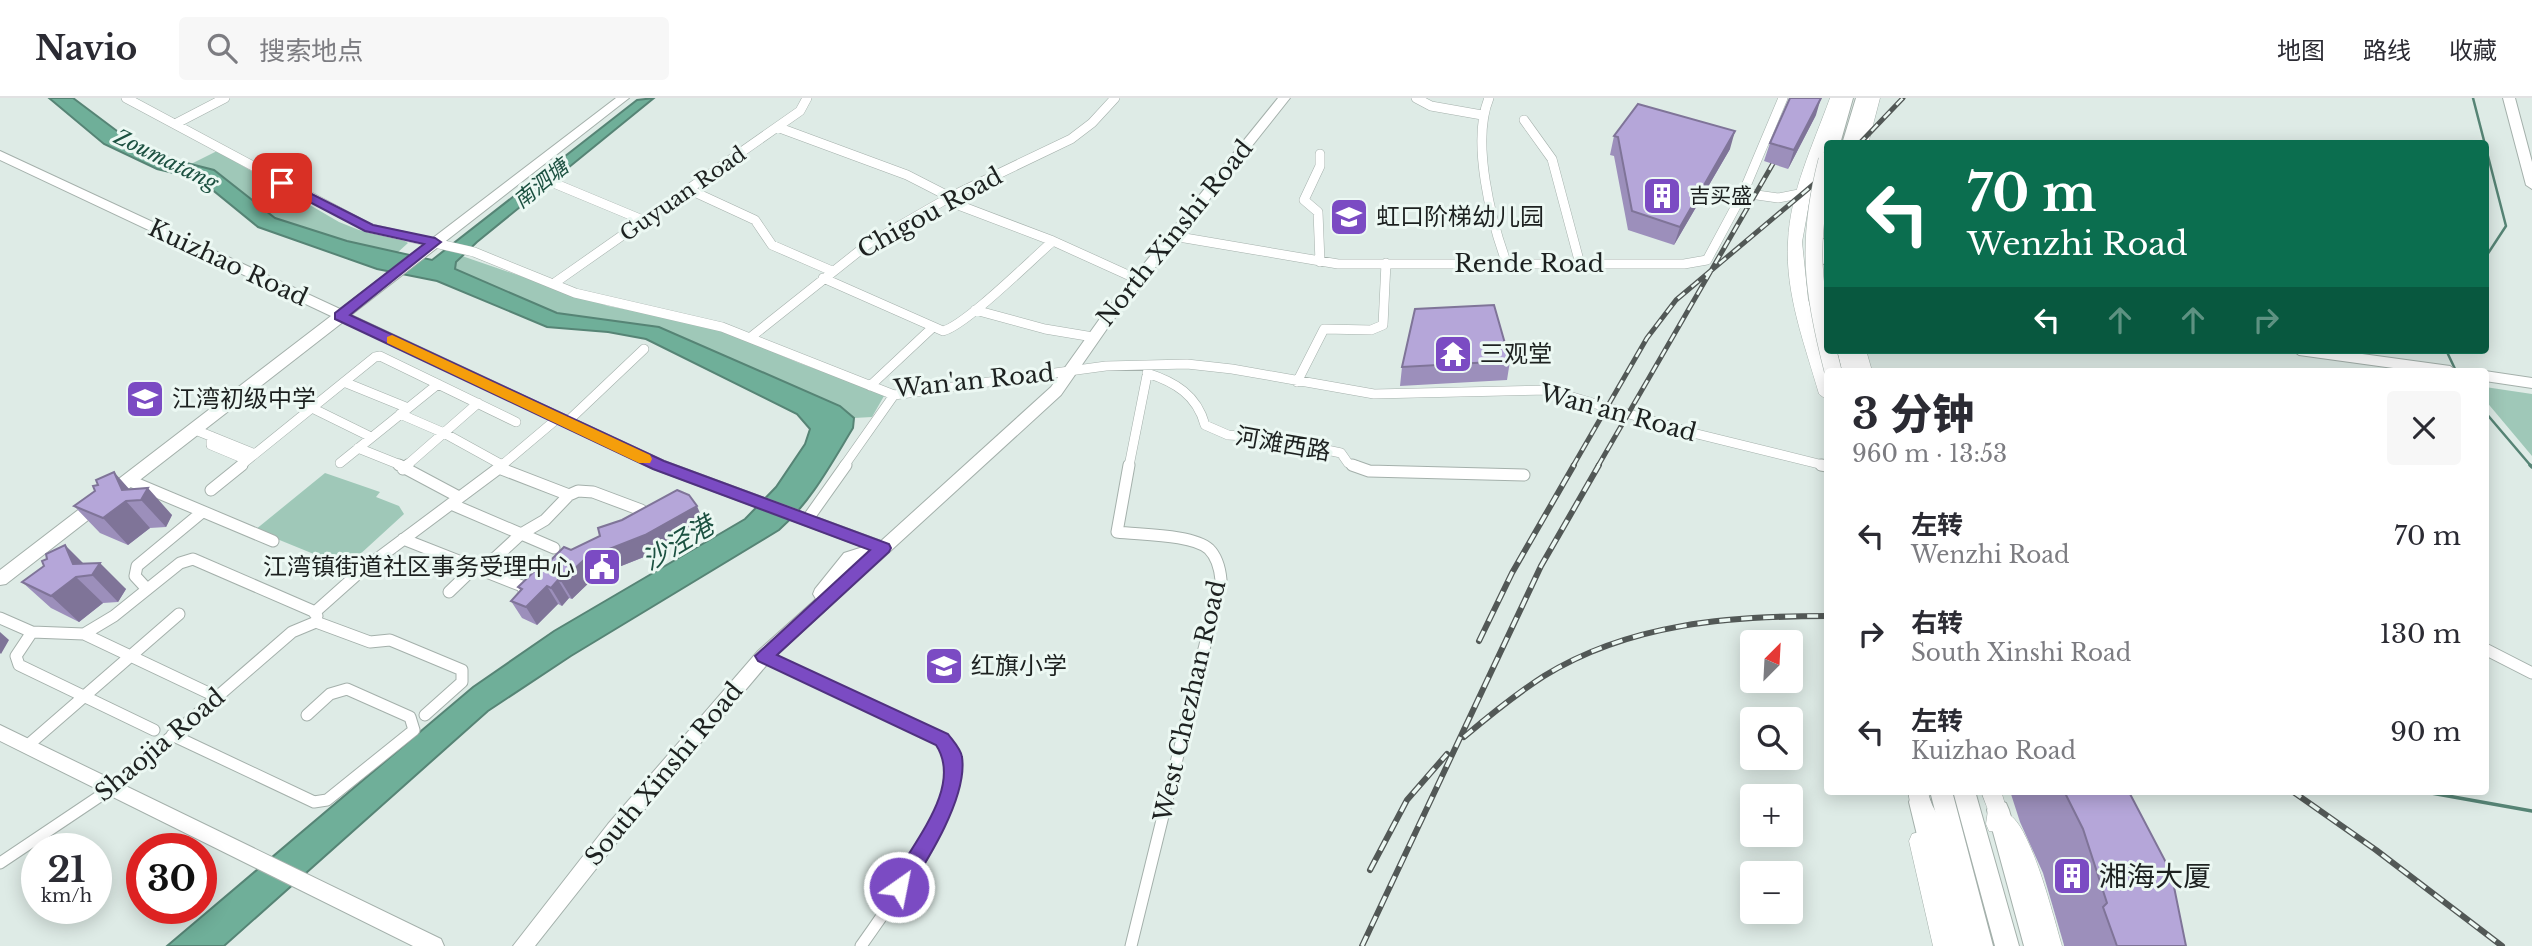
<!DOCTYPE html>
<html lang="zh">
<meta charset="utf-8">
<style>
body{margin:0;font-family:"Libre Baskerville","Noto Sans SC",serif;background:#f7f7f7;color:#2b2b33;height:100vh;display:flex;flex-direction:column;font-size:26px;white-space:nowrap}
*{box-sizing:border-box;margin:0}
p{font-size:23px;color:#7c7c81}
.icon{flex:none;width:38px;height:38px;fill:none;stroke:currentColor;stroke-width:2;stroke-linecap:round;stroke-linejoin:round}
.map{position:relative;flex:1;overflow:hidden}
.sheet{position:absolute;left:1824px;top:270px;width:665px;height:427px;display:flex;flex-direction:column;background:#fff;border-radius:7px;box-shadow:0 4px 18px #0003}
.sheet>*{flex:none}
.guide{position:absolute;left:1824px;top:42px;width:665px;height:214px;border-radius:7px;box-shadow:0 4px 18px #0003;background:#0b6e4f;color:#fff;overflow:hidden}
.needle{width:46px;rotate:24deg}
.controls{position:absolute;left:1740px;top:532px;display:grid;gap:14px}
.controls a{display:grid;place-items:center;width:63px;height:63px;border-radius:7px;background:#fff;box-shadow:0 4px 18px #0003;font-size:35px}
.speed{position:absolute;left:21px;top:735px;display:flex;gap:14px;font-size:35px;font-weight:700;text-align:center}
.speed>*{display:grid;place-content:center;width:91px;height:91px;border-radius:50%;background:#fff;box-shadow:0 4px 18px #0003;line-height:1}
.speed small{font-size:18px;font-weight:400}
.speed .limit{border:10px solid #d22;background:#fff;color:#111}
.pin{position:absolute;display:grid;place-items:center;width:60px;height:60px;color:#fff;margin:-30px;border-radius:14px;box-shadow:0 4px 10px #0006}
.me{position:absolute;width:77px;margin:-38px;rotate:33deg;stroke-linejoin:round;filter:drop-shadow(0 0 5px #0008)}
.turn{display:flex;align-items:center;gap:24px;height:147px;padding:0 28px;font-size:32px}
.turn .icon{width:91px;height:91px;stroke-width:2.5}
.turn b{display:block;font-size:49px;line-height:60px}
.lanes{display:flex;align-items:center;height:66px;padding:0 28px;background:#0003;justify-content:center;gap:35px;direction:ltr}
.lanes .off{opacity:.35}
.round{display:grid;place-items:center;flex:none;width:74px;height:74px;border-radius:7px;background:#f7f7f7}
.summary{display:flex;align-items:center;justify-content:space-between;height:119px;padding:0 28px}
h1{font-size:42px;font-weight:800;line-height:52px}
ul{padding:0;list-style:none}
li{display:flex;align-items:center;gap:21px;height:98px;padding:0 28px}
li div{flex:1}
li b{display:block;font-size:26px}
li em{font-style:normal}
header{display:flex;align-items:center;gap:42px;box-sizing:border-box;height:98px;padding:0 35px;background:#fff;border-bottom:2px solid #e1e1e2}
header strong{font-size:33px}
nav{display:flex;gap:38px;margin-inline-start:auto;font-size:24px}
.search{width:490px;height:63px;background:#f7f7f7;display:flex;align-items:center;gap:18px;box-sizing:border-box;padding:0 24px;border-radius:7px;color:#7c7c81;font-size:26px}
.map>svg:first-child{display:block}
.green{fill:#9fc8b8}
.water{fill:#6faf99;stroke:#568475;stroke-width:2}
.lines{fill:none;stroke-linecap:round;stroke-linejoin:round}
.stream-far1{stroke:#568475;stroke-width:2.5}
.stream{stroke:#568475;stroke-width:3.5}
.street-far1-casing{stroke:#a4b0ab;stroke-width:10}
.street-casing{stroke:#a4b0ab;stroke-width:13}
.secondary-casing{stroke:#a4b0ab;stroke-width:2}
.primary-casing{stroke:#a4b0ab;stroke-width:1}
.highway-casing{stroke:#a4b0ab;stroke-width:2}
.street-far1{stroke:#fff;stroke-width:9}
.street{stroke:#fff;stroke-width:11}
.secondary{fill:#fff;fill-rule:evenodd}
.primary{fill:#fff;fill-rule:evenodd}
.highway{fill:#fff;fill-rule:evenodd}
.rail-far1-casing{stroke:#525856;stroke-width:5}
.rail-casing{stroke:#525856;stroke-width:6}
.rail-far1{stroke:#ecf8f3;stroke-width:2.5;stroke-dasharray:9;stroke-linecap:butt}
.rail{stroke:#ecf8f3;stroke-width:3.5;stroke-dasharray:11;stroke-linecap:butt}
.highway-bridge-casing{stroke:#a4b0ab;stroke-width:18;stroke-linecap:butt}
.highway-bridge{stroke:#fff;stroke-width:17}
.wall{fill:#9c8fbb}
.shaded-wall{fill:#7f7498}
.building{fill:#b5a6d9;stroke:#7f7498;stroke-width:2}
.route{fill:#7b4bc3;stroke:#50317f;stroke-width:2}
.slow{fill:#f59e0b}
.labels{text-anchor:middle;stroke-width:6;stroke-linejoin:round;paint-order:stroke}
.far-water-label{font-size:21px;font-style:italic;fill:#1c5141;stroke:#ecf8f3}
.far-street-label{font-size:21px;fill:#1d2120;stroke:#ecf8f3}
.far-poi-label{font-size:21px;fill:#1d2120;stroke:#ecf8f3;text-anchor:start}
.street-label{font-size:24px;fill:#1d2120;stroke:#ecf8f3}
.poi-label{font-size:24px;fill:#1d2120;stroke:#ecf8f3;text-anchor:start}
.water-label{font-size:26px;font-style:italic;fill:#1c5141;stroke:#ecf8f3}
.near-poi-label{font-size:28px;fill:#1d2120;stroke:#ecf8f3;text-anchor:start}
</style>
<header>
<strong>Navio</strong>
<div class="search"><svg class="icon" aria-label="search" viewBox="0 0 24 24"><circle cx="10" cy="10" r="6"/><path d="M15 15l6 6"/></svg>搜索地点</div>
<nav><a>地图</a><a>路线</a><a>收藏</a></nav>
</header>
<div class="map">
<svg width="2532" height="848" viewBox="0 0 2532 848">
<rect width="100%" height="100%" fill="#deebe6"/>
<path class="green" d="M217 53 339 124 359 132 403 142 408 145 397 155C357 144 315 138 277 121 242 105 234 74 191 66Z
M462 158 608 208 714 229 799 265 873 292 884 298 872 319 854 320 840 308 659 229 557 215 455 171 456 164Z
M2485 289 2532 296V358L2485 302Z
M325 375 380 394 376 399 399 408 404 416 357 459 362 462 353 472 255 432Z"/>
<path class="water" d="M49 0H73L125 39 175 62 214 72 275 120 347 143 432 162 637 2 654 0 477 144 456 164 455 171 557 215 659 229 840 308 854 320 853 330C831 366 811 404 779 432L571 558 488 613 224 848H167L473 589 554 533 745 421 776 389 805 346 810 331 797 316 646 241 608 234 547 229 437 183 377 171 258 129 199 81 157 71 104 46Z"/>
<g class="lines">
<path class="stream-far1" d="M2473 0 2506 128 2485 160
M2446 252 2456 273
M2485 314 2531 368"/>
<path class="stream" d="M2530 367 2532 369
M2420 693 2532 713"/>
<defs>
<path id="street-far1" d="M126 0 369 130 474 154 575 195 722 229 894 297 1106 268 1187 266 1232 271 1374 296 1549 292 1693 335 1827 368
M1416 0 1431 8 1482 17
M1489 0C1471 43 1491 123 1507 166
M1524 22 1552 61 1580 166
M175 26 225 0
M777 29 907 77 950 99
M1320 56V68L1304 102 1318 114 1320 164
M556 86 645 123
M690 92 755 122 772 147 832 173
M1743 95 1778 100 1804 95
M945 102 1053 143 1139 182
M1173 138 1338 166H1684L1707 162 1743 95 1783 0
M823 180 943 233C966 227 1031 162 1053 143
M553 186 800 13 807 0
M975 212 1045 231 1093 239
M751 239 868 146 950 99 1071 41 1092 25 1115 0
M1147 275C1175 284 1197 297 1205 327L1228 337 1266 339 1341 355 1348 365 1357 368
M344 284 408 310
M1297 284 1324 231 1371 232 1383 227 1386 165
M870 288 932 230
M312 310 371 339
M400 316 444 335 502 367
M567 324 644 251
M193 331 255 356
M211 338V347L247 362
M358 350 403 368
M340 365 438 286
M240 368 375 259 380 258 516 324
M406 368 478 305
M501 368 558 320
M844 368 894 297
M1129 368 1149 267"/>
<path id="street" d="M399 367 459 399
M1129 367 1117 434C1139 437 1193 436 1209 451 1217 459 1220 471 1221 482L1131 848
M1352 367 1369 373 1524 377
M1821 367 1827 368
M499 370 569 397
M403 371 408 367
M128 382 273 443
M211 392 242 367
M451 406 554 450
M807 422 846 367
M403 441 522 488 524 492
M147 491 135 478 137 468 201 415
M449 494 475 469 495 460 521 436 545 422 569 397 578 393 593 394 641 412
M315 514 361 473 503 367
M0 520 32 534 84 536 217 599
M316 524 370 544 390 542 462 572V584L425 617
M32 534 16 558 19 567 154 632
M84 536 114 518 180 465 193 461 313 513 317 518
M2485 551 2532 575
M764 558 942 641C946 647 952 653 953 660 962 712 890 806 861 848
M172 637 314 704 327 702 414 632 410 619 347 591 330 596 307 617
M27 648 179 516
M0 765 112 690 292 534 316 524"/>
<path id="secondary" d="M616 0H629L351 217 664 363 881 443 1051 289 1101 219 1278 0H1290L1111 225 1061 297 770 563 622 738 535 848H513L608 726 758 553 816 501 813 496 815 491 844 455 863 449 654 371 343 224 6 486 0 487V472L331 218 0 62V53L340 211Z
M2503 0H2515L2532 64V91L2526 87Z
M2292 252H2333L2450 268 2457 273H2415L2299 257Z
M2485 273 2532 280V290L2485 283Z
M0 627 441 841 444 848H413L0 643Z"/>
<path id="primary" d="M1830 0H1842L1812 89 1802 144 1808 201 1828 273 1827 302 1819 296C1805 247 1785 196 1788 144 1790 94 1813 47 1830 0Z
M1868 0H1880L1868 46H1854Z
M1850 252H1866L1872 273H1856Z
M1908 693H1928L1930 703 1952 745 1980 848H1958L1932 747 1910 704Z
M1981 693H2001L2008 716C2031 727 2054 821 2062 848H2040L2011 751 2000 734 1989 733 1986 726 1988 712Z
M1919 734 1926 736 1929 743 1955 848H1933L1909 743 1912 736Z"/>
<path id="highway" d="M1839 0H1853L1840 46H1827V49L1825 46Z
M1856 0H1870L1857 46H1842Z
M1827 139V168L1819 163V144Z
M1837 252H1855L1860 273H1842Z
M1930 693H1952L1993 848H1969Z
M1953 693H1975L2019 848H1995Z
M1920 694 1928 697 1931 704 1968 848H1944L1909 704 1912 697Z
M1998 702 2006 705 2009 712 2048 848H2024L1987 712 1990 705Z"/>
</defs>
<use href="#street-far1" class="street-far1-casing"/>
<use href="#street" class="street-casing"/>
<use href="#secondary" class="secondary-casing"/>
<use href="#primary" class="primary-casing"/>
<use href="#highway" class="highway-casing"/>
<use href="#street-far1" class="street-far1"/>
<use href="#street" class="street"/>
<use href="#secondary" class="secondary"/>
<use href="#primary" class="primary"/>
<use href="#highway" class="highway"/>
<defs>
<path id="rail-far1" d="M1859 46 1903 0
M1573 368 1647 240 1676 202 1827 75
M1598 368 1782 50"/>
<path id="rail" d="M1479 543 1512 475 1574 367
M1464 639C1490 617 1516 596 1544 578 1630 525 1730 518 1827 518
M2292 693 2376 752 2502 848
M1370 772 1407 702 1447 656
M1362 848 1541 468 1599 367"/>
</defs>
<use href="#rail-far1" class="rail-far1-casing"/>
<use href="#rail" class="rail-casing"/>
<use href="#rail-far1" class="rail-far1"/>
<use href="#rail" class="rail"/>
<defs>
<path id="highway-bridge" d="M1827 62C1806 143 1812 193 1833 273"/>
</defs>
<use href="#highway-bridge" class="highway-bridge-casing"/>
<use href="#highway-bridge" class="highway-bridge"/>
</g>
<path class="wall" d="M1816 17 1788 71 1764 63 1770 45Z
M1614 38 1730 51 1674 147 1628 132 1614 58 1610 57Z
M1510 263 1507 282 1400 288 1402 269Z
M130 391 172 417 166 429 150 430 128 447 100 435 74 408Z
M705 427 654 455 596 478 572 501 569 500 562 508 558 506 537 527 522 520 511 503 521 493 518 489 549 464 571 452Z
M84 466 126 491 118 504 103 505 79 524 51 510 22 484Z
M2010 693H2129L2186 848H2064V847L2043 775 2020 724Z"/>
<path class="shaded-wall" d="M1821 0 1816 17 1788 71 1794 52Z
M1735 33 1730 51 1674 147 1680 129Z
M114 374 139 402 122 392Z
M148 390 172 417 166 429 141 402Z
M126 403 150 430 128 447 103 420Z
M697 408 705 427 654 455 596 478 572 501 561 483 586 460Z
M65 447 92 474 100 465 126 491 118 504 92 477 73 466Z
M76 479 103 505 79 524 51 498Z
M558 482 569 500 562 508 551 490Z
M547 488 558 506 537 527 526 509Z
M0 534 9 542 1 556 0 555Z"/>
<path class="building" d="M1790 0H1821L1794 52 1770 45Z
M1638 6 1735 33 1680 129 1632 113 1618 39 1614 38Z
M1494 207 1510 263 1402 269 1415 211Z
M114 374 122 392 148 390 141 402 126 403 103 420 74 408 95 393 93 388 98 387 96 382Z
M677 392 689 397 697 408 645 437 586 460 561 483 558 482 551 490 547 488 526 509 511 503 522 491 518 489 545 463 549 464 564 449 571 452 600 438 598 430 622 422Z
M65 447 73 466 100 465 92 477 76 479 51 498 22 484 44 468 42 463 47 461 46 456Z
M2064 693 2129 694 2171 774 2186 848H2117L2103 809 2107 805 2083 731Z"/>
<path class="route" d="M282 81 373 127 435 140 441 144 350 217 664 363 889 446 891 450 889 454 777 557 948 636C953 643 961 651 962 659 968 699 927 763 906 796L899 798 892 796 890 789C907 750 965 691 936 647L758 563 755 558 870 452 653 371 335 221V215L424 146 365 133 277 87 275 85Z"/>
<path class="slow" d="M392 237 650 357 652 361 650 365H639L387 245V239Z"/>
<defs>
<symbol id="building-square" viewBox="-11 -11 22 22"><rect x="-9" y="-9" width="18" height="18" rx="4" fill="#7b4bc3" stroke="#ecf8f3"/><path d="M-4-6H4V6H1V3H-1V6H-4ZM-2.5-4.3h1.7v1.8h-1.7ZM.8-4.3h1.7v1.8H.8ZM-2.5-1h1.7V.8h-1.7ZM.8-1h1.7V.8H.8Z" fill="#fff"/></symbol>
<symbol id="school-square" viewBox="-11 -11 22 22"><rect x="-9" y="-9" width="18" height="18" rx="4" fill="#7b4bc3" stroke="#ecf8f3"/><path d="M0-5L7-2L0 1L-7-2ZM-4 1L0 2.5L4 1V4Q0 6-4 4Z" fill="#fff"/></symbol>
<symbol id="temple-square" viewBox="-11 -11 22 22"><rect x="-9" y="-9" width="18" height="18" rx="4" fill="#7b4bc3" stroke="#ecf8f3"/><path d="M0-6L5-2H3V0L6.5 2.5H4V6H1.5V3h-3V6H-4V2.5H-6.5L-3 0V-2H-5Z" fill="#fff"/></symbol>
<symbol id="civic-square" viewBox="-11 -11 22 22"><rect x="-9" y="-9" width="18" height="18" rx="4" fill="#7b4bc3" stroke="#ecf8f3"/><path d="M-.6-6.5H3V-4.5H.6V-3L4-1V1h2V6H-6V1h2V-1L-.6-3ZM-1.2 2.5V6h2.4V2.5Z" fill="#fff"/></symbol>
</defs>
<g fill-rule="evenodd">
<use href="#building-square" x="1640" y="76" width="44" height="44"/>
<use href="#school-square" x="1327" y="97" width="44" height="44"/>
<use href="#temple-square" x="1431" y="234" width="44" height="44"/>
<use href="#school-square" x="123" y="279" width="44" height="44"/>
<use href="#civic-square" x="580" y="447" width="44" height="44"/>
<use href="#school-square" x="922" y="546" width="44" height="44"/>
<use href="#building-square" x="2050" y="756" width="44" height="44"/>
</g>
<g class="labels">
<g class="far-water-label">
<text transform="translate(166 62) rotate(26)" y="7">Zoumatang</text>
<text transform="translate(541 86) rotate(-39)" y="7">南泗塘</text>
</g>
<g class="far-street-label">
<text transform="translate(683 96) rotate(-35)" y="7">Guyuan Road</text>
</g>
<g class="far-poi-label">
<text x="1689" y="105">吉买盛</text>
</g>
<g class="street-label">
<text transform="translate(930 115) rotate(-29)" y="8">Chigou Road</text>
<text transform="translate(1175 135) rotate(-51)" y="8">North Xinshi Road</text>
<text transform="translate(228 165) rotate(25)" y="8">Kuizhao Road</text>
<text x="1529" y="174">Rende Road</text>
<text transform="translate(974 283) rotate(-6)" y="8">Wan'an Road</text>
<text transform="translate(1618 315) rotate(15)" y="8">Wan'an Road</text>
<text transform="translate(1283 346) rotate(10)" y="8">河滩西路</text>
<text transform="translate(1190 603) rotate(-77)" y="8">West Chezhan Road</text>
<text transform="translate(160 647) rotate(-40)" y="8">Shaojia Road</text>
<text transform="translate(664 676) rotate(-50)" y="8">South Xinshi Road</text>
</g>
<g class="poi-label">
<text x="1376" y="127">虹口阶梯幼儿园</text>
<text x="1480" y="264">三观堂</text>
<text x="172" y="309">江湾初级中学</text>
<text x="575" y="477" text-anchor="end">江湾镇街道社区事务受理中心</text>
<text x="971" y="576">红旗小学</text>
</g>
<g class="water-label">
<text transform="translate(678 445) rotate(-31)" y="9">沙泾港</text>
</g>
<g class="near-poi-label">
<text x="2099" y="788">湘海大厦</text>
</g>
</g>
</svg>
<div class="controls">
<a><svg class="needle" viewBox="-14 -14 28 28"><path d="M0-13l5 13h-10z" fill="#e53935"/><path d="M0 13l5-13h-10z" fill="#7c7c81"/></svg></a>
<a><svg class="icon" aria-label="search" viewBox="0 0 24 24"><circle cx="10" cy="10" r="6"/><path d="M15 15l6 6"/></svg></a>
<a>+</a>
<a>−</a>
</div>
<div class="speed"><div>21<small>km/h</small></div><div class="limit">30</div></div>
<div class="pin" style="left:282px;top:85px;background:#d93025"><svg class="icon" aria-label="arrive" viewBox="0 0 24 24"><path d="M6 21V4h12l-3 4 3 4H6"/></svg></div>
<svg class="me" style="left:899px;top:789px" viewBox="-20 -20 40 40"><circle r="17" fill="#7b4bc3" stroke="#fff" stroke-width="3"/><path d="M0-11L8 9 0 5-8 9z" fill="#fff"/></svg>
<div class="guide">
<div class="turn"><svg class="icon" aria-label="left" viewBox="0 0 24 24"><path d="M17 20v-9H6M10 6l-5 5 5 5"/></svg><div><b>70 m</b>Wenzhi Road</div></div>
<div class="lanes"><svg class="icon" aria-label="left" viewBox="0 0 24 24"><path d="M17 20v-9H6M10 6l-5 5 5 5"/></svg><svg class="icon off" aria-label="ahead" viewBox="0 0 24 24"><path d="M12 20V5M6 11l6-6 6 6"/></svg><svg class="icon off" aria-label="ahead" viewBox="0 0 24 24"><path d="M12 20V5M6 11l6-6 6 6"/></svg><svg class="icon off" aria-label="right" viewBox="0 0 24 24"><path d="M7 20v-9h11M14 6l5 5-5 5"/></svg></div>
</div>
<section class="sheet">
<div class="summary"><div><h1>3 分钟</h1><p>960 m · 13:53</p></div><a class="round"><svg class="icon" aria-label="close" viewBox="0 0 24 24"><path d="M6 6l12 12M18 6L6 18"/></svg></a></div>
<ul>
<li><svg class="icon" aria-label="left" viewBox="0 0 24 24"><path d="M17 20v-9H6M10 6l-5 5 5 5"/></svg><div><b>左转</b><p>Wenzhi Road</p></div><em>70 m</em></li>
<li><svg class="icon" aria-label="right" viewBox="0 0 24 24"><path d="M7 20v-9h11M14 6l5 5-5 5"/></svg><div><b>右转</b><p>South Xinshi Road</p></div><em>130 m</em></li>
<li><svg class="icon" aria-label="left" viewBox="0 0 24 24"><path d="M17 20v-9H6M10 6l-5 5 5 5"/></svg><div><b>左转</b><p>Kuizhao Road</p></div><em>90 m</em></li>
</ul>
</section>
</div>
